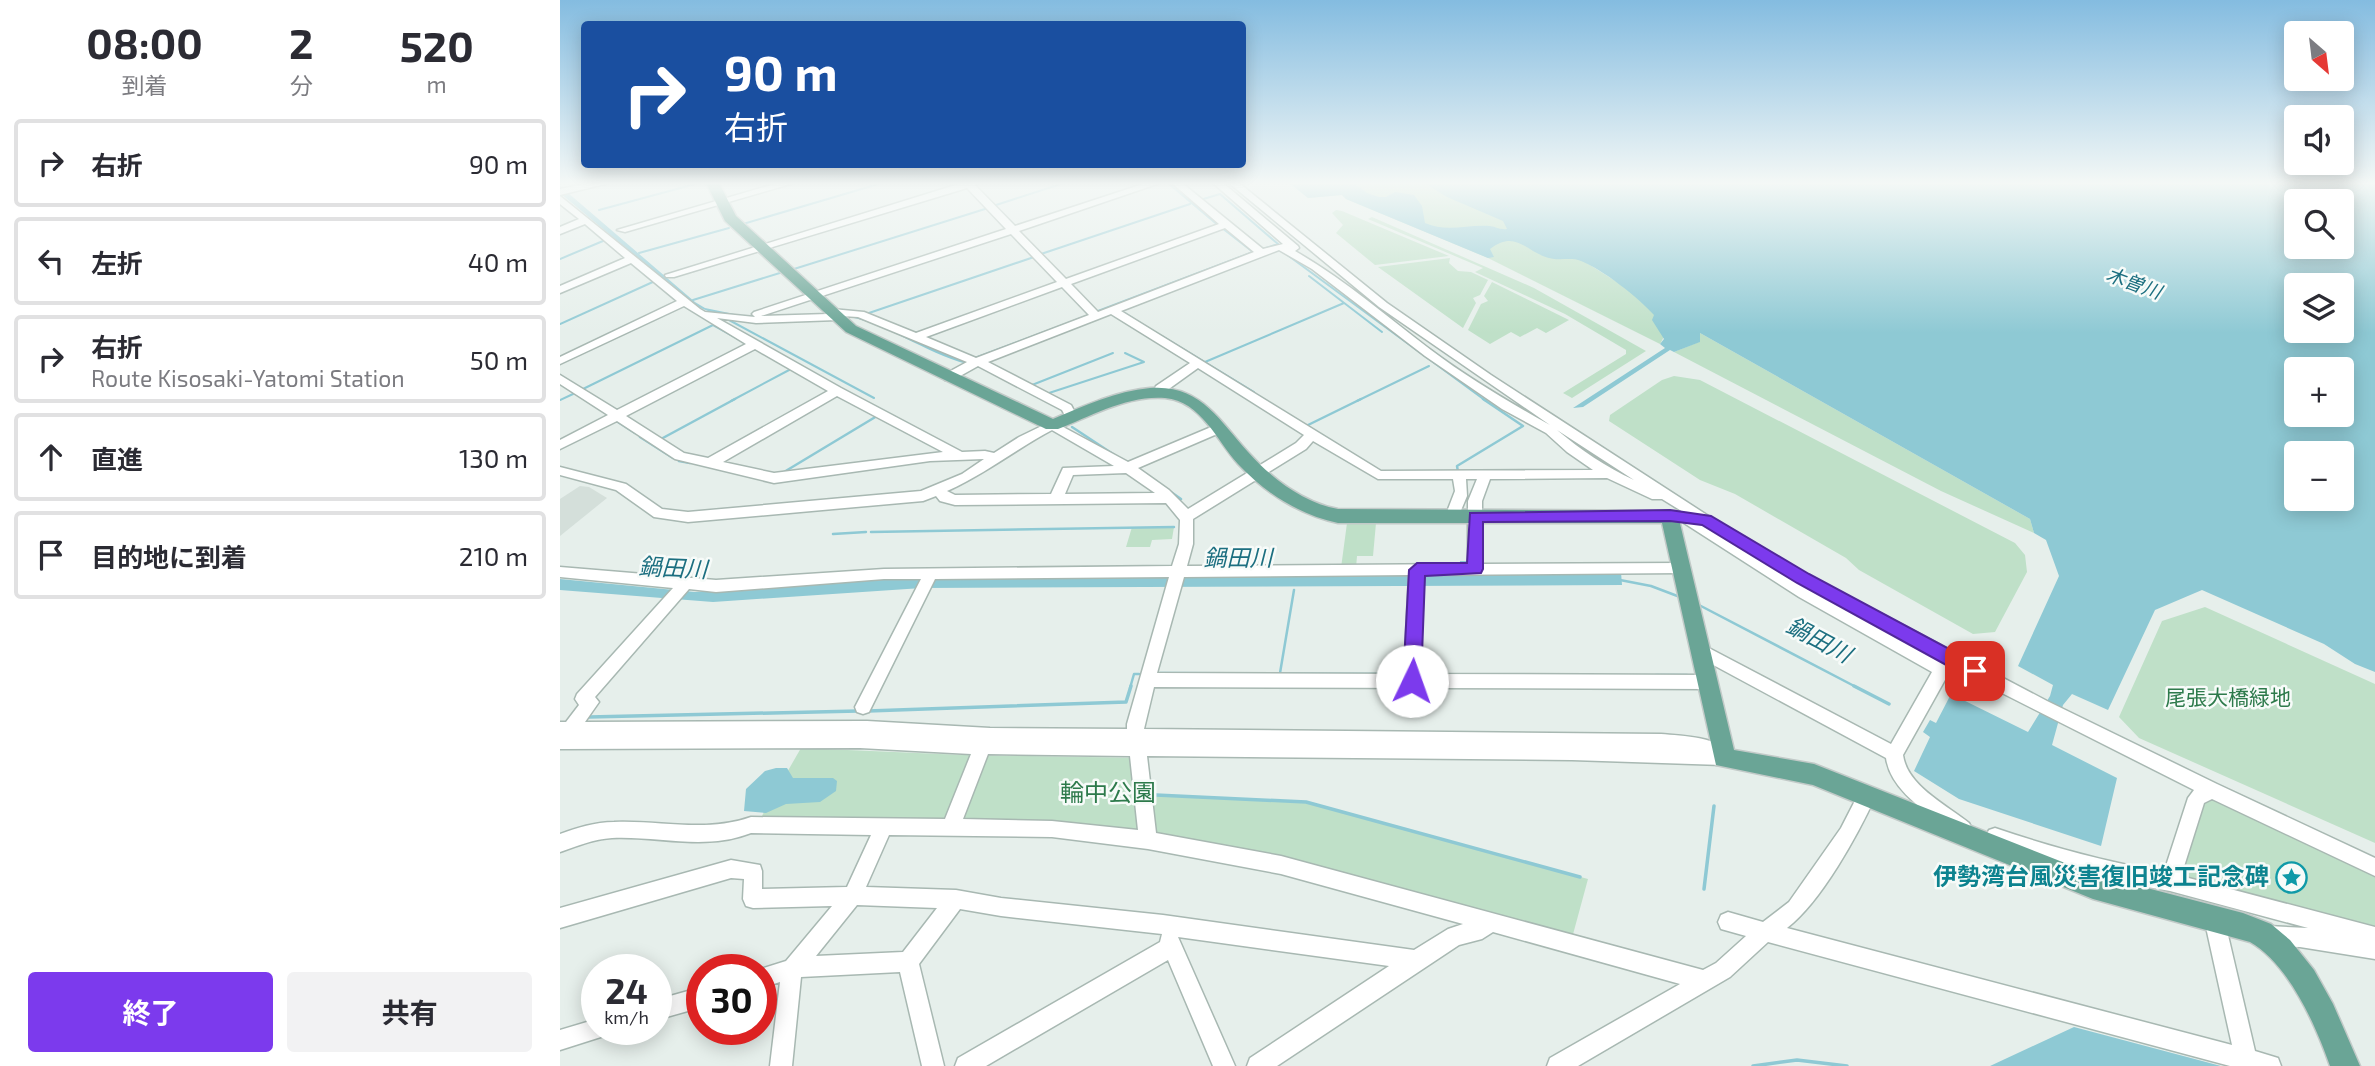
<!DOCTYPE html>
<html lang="ja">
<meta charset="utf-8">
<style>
body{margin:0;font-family:"Exo 2","Noto Sans JP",sans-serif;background:#f2f2f3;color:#2b2b33;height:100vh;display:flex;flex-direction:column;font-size:26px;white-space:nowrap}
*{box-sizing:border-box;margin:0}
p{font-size:23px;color:#7c7c81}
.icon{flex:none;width:38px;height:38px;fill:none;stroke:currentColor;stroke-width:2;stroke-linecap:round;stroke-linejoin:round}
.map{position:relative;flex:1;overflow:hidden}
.side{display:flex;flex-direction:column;background:#fff;width:560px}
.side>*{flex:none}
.guide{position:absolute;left:21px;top:21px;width:665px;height:147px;border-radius:7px;box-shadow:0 4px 18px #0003;background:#1a4fa0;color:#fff;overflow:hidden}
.needle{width:46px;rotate:152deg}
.buttons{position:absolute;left:1724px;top:21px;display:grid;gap:14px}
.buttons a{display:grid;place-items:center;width:70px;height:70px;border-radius:7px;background:#fff;box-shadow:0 4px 18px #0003;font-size:35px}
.speed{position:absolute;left:21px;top:954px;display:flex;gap:14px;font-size:35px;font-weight:700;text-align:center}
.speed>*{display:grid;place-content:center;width:91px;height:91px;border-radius:50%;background:#fff;box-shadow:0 4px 18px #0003;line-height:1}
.speed small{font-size:18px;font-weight:400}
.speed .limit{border:10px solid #d22;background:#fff;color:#111}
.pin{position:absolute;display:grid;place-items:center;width:60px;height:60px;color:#fff;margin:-30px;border-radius:14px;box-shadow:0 4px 10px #0006}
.me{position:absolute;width:77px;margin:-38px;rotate:3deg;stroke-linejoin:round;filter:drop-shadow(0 0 5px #0008)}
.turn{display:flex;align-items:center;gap:24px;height:147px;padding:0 28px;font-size:32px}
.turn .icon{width:91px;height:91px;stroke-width:2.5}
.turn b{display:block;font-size:49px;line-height:60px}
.eta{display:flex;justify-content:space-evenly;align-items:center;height:119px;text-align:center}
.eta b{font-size:42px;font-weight:700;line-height:49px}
.cta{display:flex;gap:14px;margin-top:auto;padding:14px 28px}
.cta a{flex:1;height:80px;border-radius:7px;background:#7c3aed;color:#fff;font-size:28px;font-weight:700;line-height:80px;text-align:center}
.cta a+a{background:#f2f2f3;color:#2b2b33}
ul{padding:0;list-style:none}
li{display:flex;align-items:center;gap:21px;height:88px;margin:0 14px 10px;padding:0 14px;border:4px solid #e1e1e2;border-radius:7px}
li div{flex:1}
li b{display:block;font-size:26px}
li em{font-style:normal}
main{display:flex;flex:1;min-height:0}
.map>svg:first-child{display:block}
.built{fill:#d4dfda}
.green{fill:#bfe0c8}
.water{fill:#8ec9d4;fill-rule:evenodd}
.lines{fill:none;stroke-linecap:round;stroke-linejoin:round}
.stream-far2{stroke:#8ec9d4;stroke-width:2}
.stream-far1{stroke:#8ec9d4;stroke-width:2.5}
.stream{stroke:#8ec9d4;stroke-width:3.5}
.minor-casing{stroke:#a8b8b2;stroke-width:3}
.major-casing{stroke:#c2cac8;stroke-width:3}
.minor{fill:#fff;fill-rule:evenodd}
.major{fill:#6aa596;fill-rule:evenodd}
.route{fill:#7c3aed;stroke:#51269a;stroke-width:2}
.labels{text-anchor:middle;stroke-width:5;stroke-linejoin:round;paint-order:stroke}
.far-water-label{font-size:19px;font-style:italic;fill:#1c6f80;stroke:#f7fbf9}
.park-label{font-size:21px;fill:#2d7a4b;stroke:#f7fbf9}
.water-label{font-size:23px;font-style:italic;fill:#1c6f80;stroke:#f7fbf9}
.near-park-label{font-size:24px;fill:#2d7a4b;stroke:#f7fbf9}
.near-culture-label{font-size:24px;font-weight:bold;fill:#0d838f;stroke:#f7fbf9;text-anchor:end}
</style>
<main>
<section class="side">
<div class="eta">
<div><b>08:00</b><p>到着</p></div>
<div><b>2</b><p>分</p></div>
<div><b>520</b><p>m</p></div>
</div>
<ul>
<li><svg class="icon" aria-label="right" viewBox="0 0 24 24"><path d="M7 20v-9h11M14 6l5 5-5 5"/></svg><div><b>右折</b></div><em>90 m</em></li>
<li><svg class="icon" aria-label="left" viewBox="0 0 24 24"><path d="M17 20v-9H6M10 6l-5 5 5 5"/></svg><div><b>左折</b></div><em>40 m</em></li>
<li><svg class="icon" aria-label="right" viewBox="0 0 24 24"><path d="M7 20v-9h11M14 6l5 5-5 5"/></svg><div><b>右折</b><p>Route Kisosaki-Yatomi Station</p></div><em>50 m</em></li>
<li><svg class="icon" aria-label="ahead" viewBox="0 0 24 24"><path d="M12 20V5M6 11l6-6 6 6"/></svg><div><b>直進</b></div><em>130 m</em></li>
<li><svg class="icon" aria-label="arrive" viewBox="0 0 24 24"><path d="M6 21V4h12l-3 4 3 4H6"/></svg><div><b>目的地に到着</b></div><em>210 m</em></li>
</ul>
<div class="cta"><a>終了</a><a>共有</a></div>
</section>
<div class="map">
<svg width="1815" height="1066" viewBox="0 0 1815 1066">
<rect width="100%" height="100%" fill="#e6efeb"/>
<path class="built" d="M20 486 29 487 47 498 0 536V499Z"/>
<path class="green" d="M768 183H872L984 236 1114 318 1100 344 928 258 786 199 782 195 748 198 764 195Z
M776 210 782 211 889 256 815 265 776 233 783 225 772 213Z
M812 217 974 288 1086 351 1012 398 1003 393 1066 354V350L1005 314 915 272 923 268 808 219Z
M890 258 889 263 898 271 911 272 928 280 920 295 913 298 916 303 903 328 818 267Z
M932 282 1009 320 986 333 977 328 960 337 951 332 930 344 908 330 921 304 928 301 924 296Z
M1140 333 1470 519 1474 533 1381 491 1114 352 1139 342Z
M1114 376 1140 380 1455 543 1465 555 1467 572 1435 632 1413 634 1299 570 1286 558 1175 494 1140 480 1049 421 1050 415 1102 380Z
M787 523H816L813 556H797L796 568H781Z
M572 527H614L612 539 592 540 590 547H566Z
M1645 607 1815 684V843L1579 738 1559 717 1602 621Z
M241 748 404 755 583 758 585 795 746 802 1028 879 1012 938 592 835 199 821Z
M1655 796 1815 871V932L1621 879 1642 803Z"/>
<path class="water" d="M729 183H794L807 193 819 197H826L835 192 854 195 862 206 865 223C887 233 908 224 930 226 937 227 940 230 947 229L943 221 887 197 864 183H1815V672L1795 664 1764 644 1642 590 1595 610 1548 710 1512 694 1503 705 1492 745 1557 778 1541 846 1399 799 1354 771 1370 737 1363 732 1370 720 1376 723 1391 694 1468 732 1490 696 1493 685 1458 666 1499 576 1486 540 1474 533 1470 519 1140 333V342L1114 352 1110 350 1023 407 1013 408 1105 348 1100 344 1104 339 1092 320 1094 315C1079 298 1042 269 1021 261 1012 257 999 261 989 258 966 252 956 229 930 249L934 257 928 258 786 199 782 195 748 198ZM1736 201H1782V247H1736ZM1736 285H1782V331H1736ZM1736 369H1782V415H1736ZM1736 453H1782V499H1736Z
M0 186 135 302 145 308 179 315H291L415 366C372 357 334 327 290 317 240 305 176 336 128 300L0 193Z
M900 561H907V573L1061 572 1062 585 362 588 153 602 0 590V579L135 592 351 578 899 573Z
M216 768H227L233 778H273L277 781 276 791 260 802 226 804 206 813 184 811 186 789 205 771Z
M1514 1027 1661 1066H1430Z"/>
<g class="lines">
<path class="stream-far2" d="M608 183 659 226
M640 200 660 194 718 244 703 249
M433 206 504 183
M39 210 139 183
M183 224 322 183
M79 253 169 228
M481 254 630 204
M726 254 926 401
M0 259 43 241
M234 269 425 209
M749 276 822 332
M133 300 223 272
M560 310 598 334
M538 311 693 252 662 228
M306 314 474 257
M169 320 314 398
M0 324 95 281
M602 336 694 392
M415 358 529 315
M645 362 784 303
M472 385 553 353
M23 389 153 325 182 341
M489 393 584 362 565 353
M0 400 13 394
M171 401 231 369
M797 401 869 366"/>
<path class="stream-far1" d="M55 420 75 433
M746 426 801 399
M512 427 556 456
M80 437 113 458
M101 439 175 399
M119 461 130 463
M224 472 317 416
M898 472 897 466 963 426 923 399
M611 492 621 499
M311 532 614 527
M273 534 306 532
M1060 580 1091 586 1120 597
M1139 605 1298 688
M600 673 844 674
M720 673 734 590
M1096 675H1127
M570 688 574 674H579"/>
<path class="stream" d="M1294 686 1329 704
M308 711 566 702 571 686
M29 717 298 711
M596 795 746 802 1020 877
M1144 889 1154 806
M1193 1066 1237 1060 1287 1066"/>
<defs>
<path id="minor" d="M29 183H49L0 195V189Z
M218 183H234L65 232 57 230Z
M402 183H417L415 185 455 226 586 183H600L459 231 506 279 659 224 612 183H622L703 249 723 244 653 183H663L738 246 739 248 735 251C784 279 826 316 871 350 908 378 949 402 990 425L819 307 669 183H679L827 303 931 375 1150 517 1248 575 1487 701 1657 784 1815 858V876L1652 799 1644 803 1621 876 1815 927V959L1740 947 1708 946 1701 943 1698 936 1701 929 1708 926 1748 928 1610 891 1548 880 1486 863 1429 842 1426 836 1429 830 1435 828C1491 847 1546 862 1604 872L1628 798 1634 790 1438 691 1431 696 1386 678 1343 755C1347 786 1387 805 1409 823L1412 829 1409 835 1403 837 1397 835C1372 815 1331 793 1326 758L1133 654 1131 650 1133 646 1139 644 1145 646 1331 744 1372 672 1239 597 1124 523 1122 520 1128 515 1102 499H1092L1047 478 930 479 922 501V564L1123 563 1128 564 1130 568 1128 572 1123 573 864 575 860 674 1148 675 1154 677 1156 682 1154 687 1148 689 594 687 584 729 1101 734C1122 736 1162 736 1173 758L1170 763 1162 765 1012 760 587 756 596 833 721 856 1143 970 1156 963 1186 936 1161 929 1158 922 1161 915 1168 912 1203 922 1229 902 1281 828 1301 789 1307 787 1313 789 1316 795C1298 835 1261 902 1227 928L1672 1045 1644 918 1647 911 1654 908 1661 911 1664 918 1695 1051 1718 1058 1721 1066H1670L1208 942 1170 977 1018 1066H987L990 1058 1120 984 933 932 922 939 899 945 717 1066H687L690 1058 829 966 618 937 675 1066H653L608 960 426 1066H395L398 1058 600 942 602 934 441 916 400 909 359 964 384 1066H362L340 972 241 977 232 1066H210L220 982 201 988V970H197L226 961 272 906 193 908 186 906 183 899 184 879 171 878 0 928V908L171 860 200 865 202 871V889L287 887 311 835 191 833C145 851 100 836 52 838 34 839 17 846 0 852V834C17 828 35 822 54 822 101 820 145 833 191 817L385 819 411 754 300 748 0 749V722H6L19 705 15 699 17 694 113 588 0 577V567L156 580 324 569 612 566 619 544 620 520 606 503 395 505 380 501 376 496 363 501 128 522 94 517 56 490 0 475V467L66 484 102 509 128 512 361 491 402 474 424 459 370 461 214 483 115 459 57 421 0 449V440L48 415 0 384V375L57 410 186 344 124 306 0 364V357L117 301 71 263 0 293V286L65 258 25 224 0 234V227L19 219 0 204V196L140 309 145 312 195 317 192 314 194 312 446 229 407 188 114 277H106L105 275ZM665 228 694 252 538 312 511 284ZM451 234 497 282 356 333 304 312 272 309 268 310V314L201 316ZM719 250 752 269 865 356 942 409 986 433 1007 452 1033 470 821 471 561 311ZM502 287 529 315 416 358 366 337ZM551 314 630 363 596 386 593 393 595 396H603L606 391 638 368 744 435 736 443 628 509 609 490 578 468 664 431 666 428 664 425H656L568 462 492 421 459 437 434 453 425 451 402 452 281 388 157 318 196 323 277 320 281 319 282 316 298 317 407 362 385 374V380H393L418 366 502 410 508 421 512 422 518 418 511 405 428 362ZM195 349 268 391 148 458 124 453 66 416ZM277 396 383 452 214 473 163 462ZM492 430 554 466 503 468 491 494 395 495 387 491C424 475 456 449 492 430ZM997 430 1074 480C1046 467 1021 450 997 430ZM753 441 818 479H893L895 491 885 517 892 522 897 520 907 496 906 479H917L908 501V564L627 566 633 544V519L746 449ZM566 473 595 493 505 494 513 475ZM849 575 844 674 597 673 624 577ZM609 577 567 724V729L430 728 307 721 25 722 39 702 35 697 129 589 156 592 324 579H361L295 707 297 712 303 714 309 712 375 579ZM1252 590 1399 670 1388 665ZM428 754 570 756 578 830 492 821 403 819ZM329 835 492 837 588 849 721 874 903 924 888 929 854 950 603 915 441 898 396 890 306 887ZM297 905 377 908 343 952 256 956Z
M142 987V1007L96 1020V1000Z
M37 1019V1029H47L44 1036 0 1050V1030Z"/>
<path id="major" d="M146 183H159L176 216 296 326 493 419C524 406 556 391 590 388 640 384 659 420 688 452 711 478 744 503 778 509L1117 511 1174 750 1254 764 1533 874 1683 913 1711 924 1730 940 1754 970 1773 1004 1800 1066H1770C1756 1026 1729 964 1690 942L1533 899 1253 785 1156 765 1102 523H778C740 515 705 493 678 464 657 441 641 401 605 398 568 395 531 416 498 429H486L286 332 165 221Z"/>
</defs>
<use href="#minor" class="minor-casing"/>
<use href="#major" class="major-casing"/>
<use href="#minor" class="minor"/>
<use href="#major" class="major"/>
</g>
<linearGradient id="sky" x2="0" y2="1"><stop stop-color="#84bce0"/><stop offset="0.55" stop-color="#f4f8f6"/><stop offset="1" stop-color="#f4f8f6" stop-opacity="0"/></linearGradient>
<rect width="1815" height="333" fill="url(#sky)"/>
<path class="route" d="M1110 510 1151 516 1249 574 1421 666 1424 671 1421 677 1415 679 1408 677 1237 583 1142 525 1110 521 923 522V569L921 573 865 576 861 681 858 686 852 688 845 686 843 681 849 570 857 563H907L910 513Z"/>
<defs>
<symbol id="sight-ring" viewBox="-11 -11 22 22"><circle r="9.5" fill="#f7fbf9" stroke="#0f9aa8" stroke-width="1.5"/><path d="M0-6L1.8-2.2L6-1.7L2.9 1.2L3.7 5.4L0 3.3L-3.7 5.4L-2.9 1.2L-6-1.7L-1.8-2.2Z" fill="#0f9aa8"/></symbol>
</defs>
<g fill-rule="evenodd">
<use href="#sight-ring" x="1714" y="860" width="35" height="35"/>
</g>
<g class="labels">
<g class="far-water-label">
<text transform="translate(1574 283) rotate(20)" y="7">木曽川</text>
</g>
<g class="park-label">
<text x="1668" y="705">尾張大橋緑地</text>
</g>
<g class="water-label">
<text x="678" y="566">鍋田川</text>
<text transform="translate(113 568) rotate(3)" y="8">鍋田川</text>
<text transform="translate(1259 640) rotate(28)" y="8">鍋田川</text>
</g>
<g class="near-park-label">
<text x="548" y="801">輪中公園</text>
</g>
<g class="near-culture-label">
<text x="1709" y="885">伊勢湾台風災害復旧竣工記念碑</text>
</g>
</g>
</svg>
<div class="buttons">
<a><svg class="needle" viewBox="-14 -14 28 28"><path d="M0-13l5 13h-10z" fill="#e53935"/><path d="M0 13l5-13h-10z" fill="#7c7c81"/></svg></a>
<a><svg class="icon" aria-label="sound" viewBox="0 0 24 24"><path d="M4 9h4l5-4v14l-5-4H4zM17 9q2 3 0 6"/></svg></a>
<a><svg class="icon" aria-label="search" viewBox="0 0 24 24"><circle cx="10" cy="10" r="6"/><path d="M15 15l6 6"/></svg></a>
<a><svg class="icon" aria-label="layers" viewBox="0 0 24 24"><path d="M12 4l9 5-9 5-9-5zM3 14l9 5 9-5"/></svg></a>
<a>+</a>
<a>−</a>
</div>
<div class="speed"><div>24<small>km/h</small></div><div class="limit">30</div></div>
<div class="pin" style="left:1415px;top:671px;background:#d93025"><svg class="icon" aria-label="arrive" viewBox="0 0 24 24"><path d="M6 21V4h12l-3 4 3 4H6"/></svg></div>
<svg class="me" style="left:852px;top:681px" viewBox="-20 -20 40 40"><circle r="19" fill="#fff"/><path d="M0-13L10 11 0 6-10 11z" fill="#7c3aed"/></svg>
<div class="guide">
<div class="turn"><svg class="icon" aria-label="right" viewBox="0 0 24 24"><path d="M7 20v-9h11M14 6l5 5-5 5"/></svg><div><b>90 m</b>右折</div></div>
</div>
</div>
</main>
